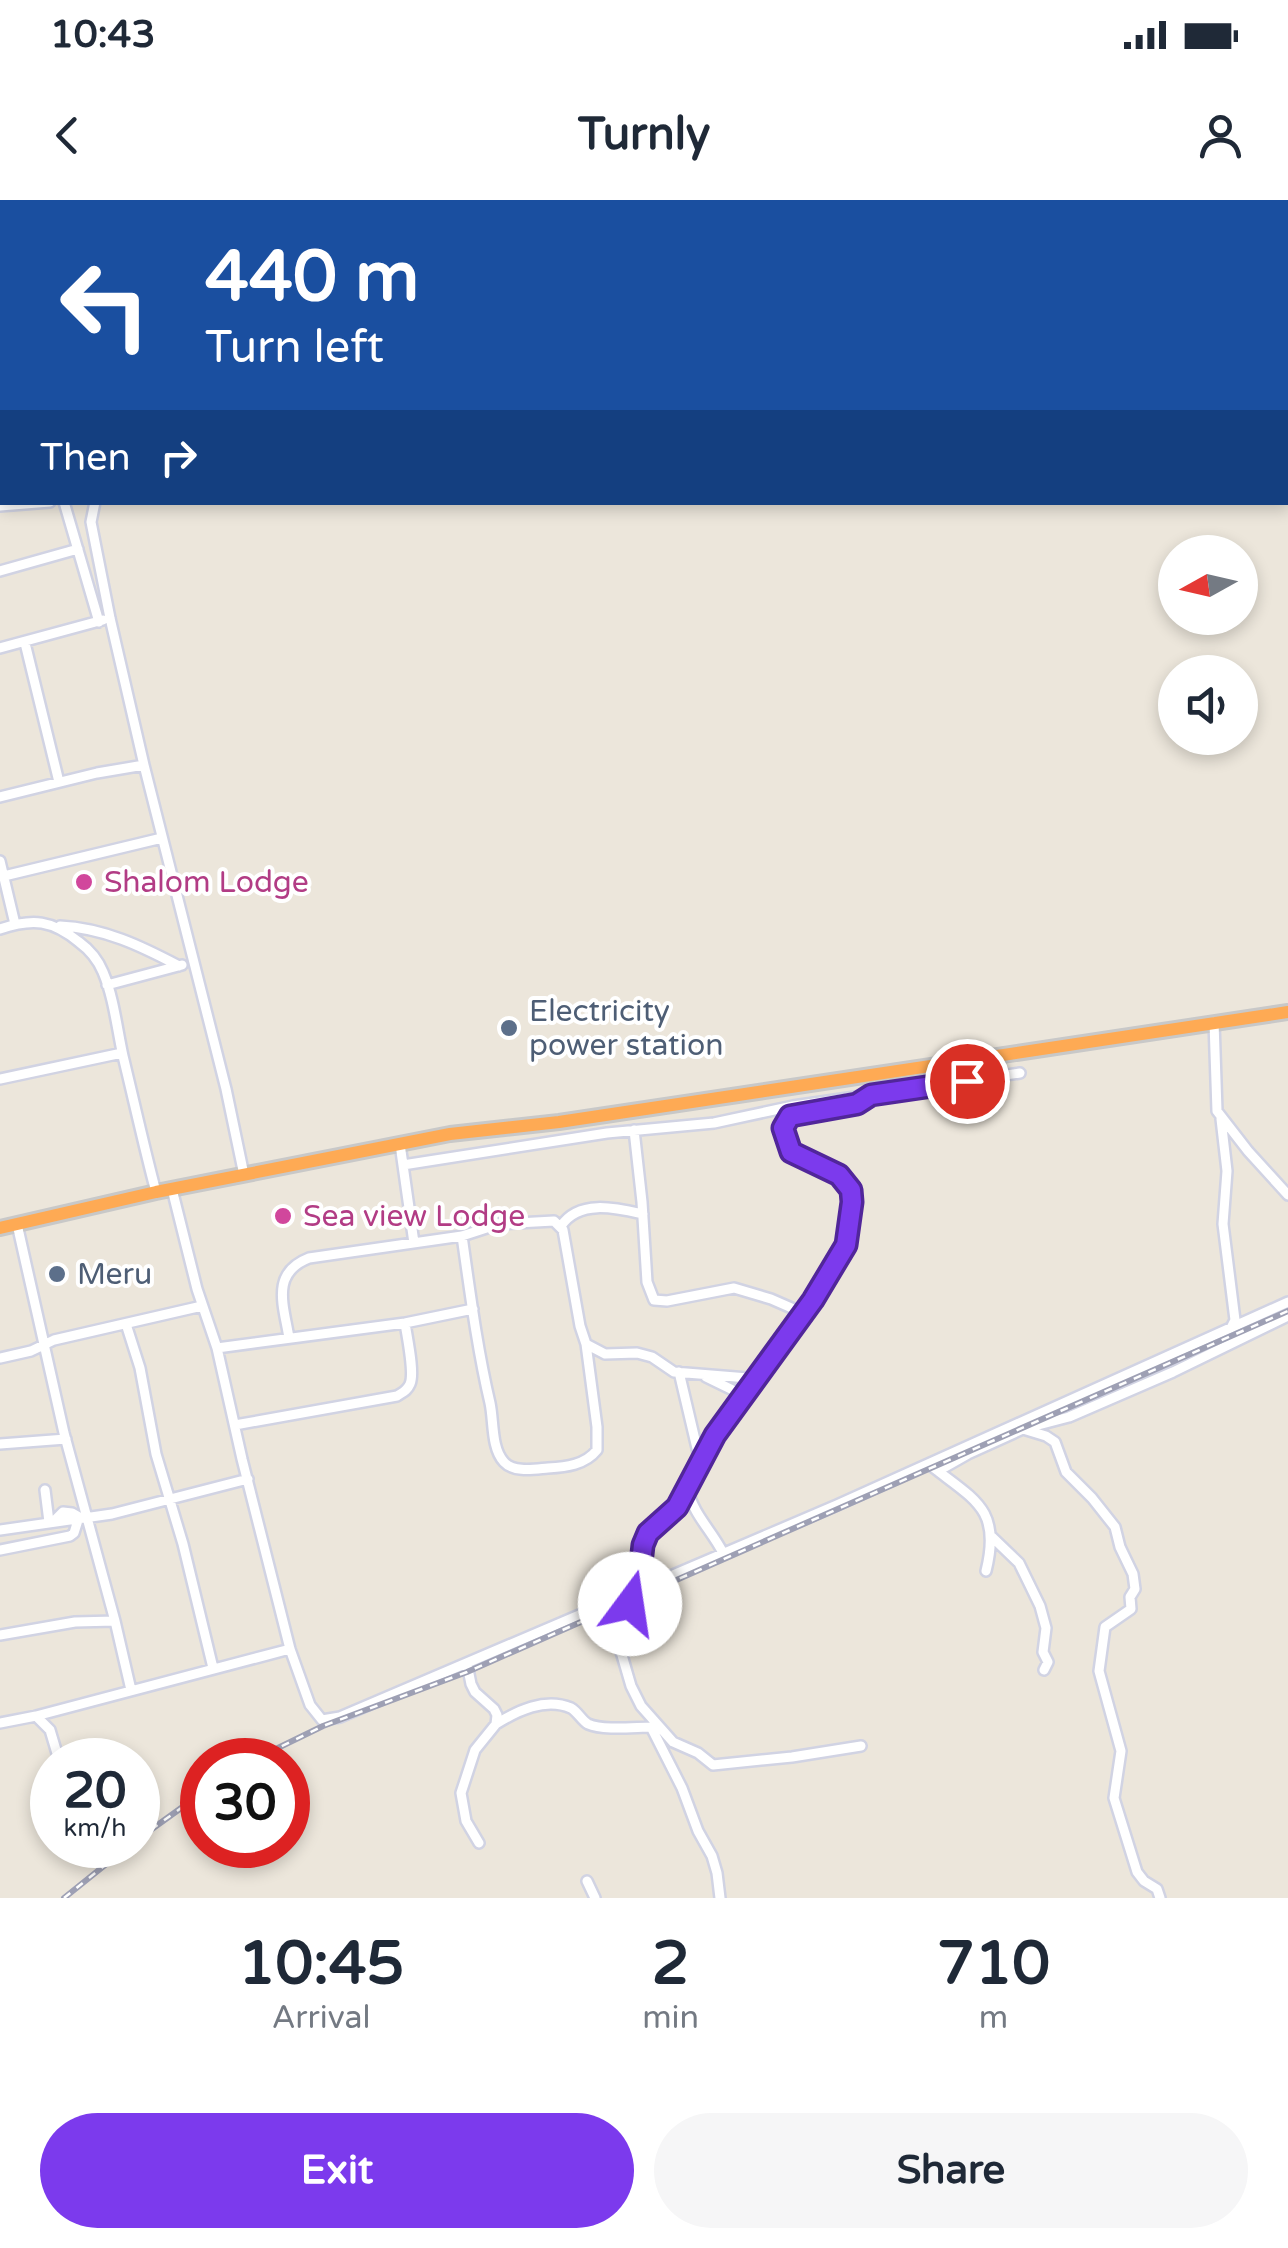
<!DOCTYPE html>
<style>
body{margin:0;font-family:"Varela Round",sans-serif;background:#f6f6f7;color:#1f2937;height:100vh;display:flex;flex-direction:column;font-size:38px;white-space:nowrap}
*{box-sizing:border-box;margin:0}
p{font-size:32px;color:#747a83}
.icon{flex:none;width:55px;height:55px;fill:none;stroke:currentColor;stroke-width:2;stroke-linecap:round;stroke-linejoin:round}
.map{position:relative;height:1698px;overflow:hidden}
.sheet{display:flex;flex-direction:column;background:#fff;flex:1}
.sheet>*{flex:none}
.guide{position:absolute;left:0px;top:0px;width:1290px;height:305px;box-shadow:0 5px 15px #0003;background:#1a4fa0;color:#fff;overflow:hidden}
.needle{width:65px;rotate:262deg}
.controls{position:absolute;left:1158px;top:335px;display:grid;gap:20px}
.controls a{display:grid;place-items:center;width:100px;height:100px;border-radius:50%;background:#fff;box-shadow:0 5px 15px #0003;font-size:50px}
.speed{position:absolute;left:30px;top:1538px;display:flex;gap:20px;font-size:50px;font-weight:700;text-align:center}
.speed>*{display:grid;place-content:center;width:130px;height:130px;border-radius:50%;background:#fff;box-shadow:0 5px 15px #0003;line-height:1}
.speed small{font-size:25px;font-weight:400}
.speed .limit{border:15px solid #d22;background:#fff;color:#111}
.pin{position:absolute;display:grid;place-items:center;width:85px;height:85px;color:#fff;margin:-42px;border:5px solid #fff;border-radius:50%;box-shadow:0 2px 10px #0007}
.me{position:absolute;width:110px;margin:-55px;rotate:14deg;stroke-linejoin:round;filter:drop-shadow(0 0 8px #0008)}
.turn{display:flex;align-items:center;gap:35px;height:210px;padding:0 40px;font-size:45px}
.turn .icon{width:130px;height:130px;stroke-width:2.5}
.turn b{display:block;font-size:70px;line-height:85px}
.then{display:flex;align-items:center;height:95px;padding:0 40px;background:#0003;gap:20px;font-size:38px}
.eta{display:flex;justify-content:space-evenly;align-items:center;height:170px;text-align:center}
.eta b{font-size:60px;font-weight:800;line-height:70px}
.button{display:flex;gap:20px;margin-top:auto;padding:20px 40px}
.button a{flex:1;height:115px;border-radius:60px;background:#7c3aed;color:#fff;font-size:40px;font-weight:800;line-height:115px;text-align:center}
.button a+a{background:#f6f6f7;color:#1f2937}
.status{display:flex;justify-content:space-between;align-items:center;height:70px;padding:0 50px;background:#fff;direction:ltr}
.status svg{height:28px;fill:currentColor}
header{display:flex;justify-content:space-between;align-items:center;height:130px;padding:0 40px;background:#fff;font-size:45px;font-weight:800}
.map>svg:first-child{display:block}
.lines{fill:none;stroke-linecap:round;stroke-linejoin:round}
.minor-casing{stroke:#d1d3e3;stroke-width:14}
.highway-casing{stroke:#c8c8c8;stroke-width:18}
.minor{stroke:#fff;stroke-width:9}
.highway{stroke:#feaa54;stroke-width:12}
.rail-casing{stroke:#9ea0b4;stroke-width:6}
.rail{stroke:#fff;stroke-width:2.5;stroke-dasharray:8;stroke-linecap:butt}
.route-casing{stroke:#51269a;stroke-width:25}
.route{stroke:#7c3aed;stroke-width:18}
.hotel-dot{fill:#d1479c;stroke:#fff;stroke-width:4}
.service-dot{fill:#5c6f8a;stroke:#fff;stroke-width:4}
.labels{text-anchor:middle;stroke-width:8;stroke-linejoin:round;paint-order:stroke}
.hotel-label{font-size:30px;fill:#b23c85;stroke:#fff;text-anchor:start}
.service-label{font-size:30px;fill:#4e5e75;stroke:#fff;text-anchor:start}
</style>
<div class="status"><b>10:43</b><svg viewBox="0 0 49 12"><path d="M0 12V9h3v3zM5 12V6h3v6zM10 12V3h3v9zM15 12V0h3v12zM26 1h20v11H26zM47 4h2v5h-2z"/></svg></div>
<header><svg class="icon" aria-label="back" viewBox="0 0 24 24"><path d="M15 5l-7 7 7 7"/></svg>Turnly<svg class="icon" aria-label="person" viewBox="0 0 24 24"><circle cx="12" cy="8" r="4"/><path d="M4 21q1-7 8-7t8 7"/></svg></header>
<div class="map">
<svg width="1288" height="1698" viewBox="0 0 1288 1698">
<rect width="100%" height="100%" fill="#ece6db"/>
<g class="lines">
<defs>
<path id="minor" d="M728 0H806
M839 0 848 2
M1181 0 1182 2
M501 2 502 0
M1014 2V0
M0 173H2
M0 245H2
M64 302 99 422
M95 302 91 322 110 418 144 565 226 889 244 975
M0 306 50 302
M0 371 78 349
M25 443 59 582
M0 448 103 420
M0 597 97 573 144 565
M0 661 15 724
M4 676 162 638
M60 726C104 728 141 746 179 766
M0 729C33 718 52 720 79 742 90 750 98 760 103 772 114 798 117 829 123 856 134 901 144 947 156 992
M107 785 182 765
M1214 822 1217 911 1248 951 1288 995
M0 879 122 853
M1221 919 1227 971 1223 1024 1235 1120 1231 1128
M634 930 642 1002 647 1082 654 1100 667 1101 734 1088 771 1099 803 1113
M400 944 414 1043
M403 965 607 933 714 923 793 906 1020 873
M172 989 197 1089 217 1148 242 1259 290 1449 310 1505 322 1520 340 1517 837 1305 1288 1102
M17 1024 64 1233 115 1421 131 1490
M561 1026C579 999 616 1008 643 1014
M462 1036C470 1092 477 1148 490 1203 494 1221 491 1248 504 1262 514 1273 535 1269 548 1268 566 1267 585 1265 597 1250V1227L586 1144
M126 1124 140 1168 156 1254 183 1344 213 1468
M289 1138C284 1106 270 1073 309 1058L462 1036 499 1024 554 1021 563 1030 580 1126 586 1144 605 1154 637 1153 652 1157 674 1172 748 1178 757 1175
M217 1148 405 1123 473 1109
M0 1158 31 1151 54 1140 202 1106
M679 1172 700 1261
M706 1177 743 1195
M235 1225 397 1196C403 1192 407 1191 410 1184 415 1173 407 1137 405 1123
M1023 1229 1046 1236 1055 1242 1066 1272 1092 1298 1115 1327 1120 1347 1133 1374 1135 1389 1130 1397 1131 1409 1105 1427 1099 1471 1121 1551 1114 1598 1137 1672 1144 1681 1157 1689 1160 1698
M0 1244 66 1239
M934 1268C977 1301 1001 1311 986 1371
M938 1271 968 1254 1023 1229 1069 1217 1173 1172 1288 1116
M45 1290 49 1322
M688 1290C693 1314 712 1331 723 1353
M0 1330 112 1314 248 1279
M992 1337 1019 1363 1040 1406 1046 1428 1043 1452 1048 1462 1044 1470
M0 1350 70 1336 74 1333 79 1317 72 1313 63 1312 54 1321
M0 1435 75 1422 115 1421
M467 1464 471 1484 475 1492 494 1509 497 1515 496 1524 475 1550 461 1593 466 1621 479 1643
M36 1516 50 1530 59 1560
M0 1523 36 1516 290 1449
M496 1524C517 1511 545 1497 571 1508 578 1512 582 1521 588 1524 604 1531 635 1527 652 1527
M651 1527 682 1588 698 1631 712 1656 717 1673 720 1698
M861 1546 792 1557 713 1565 698 1553 673 1542 641 1506 631 1486 617 1438 616 1426 638 1390 645 1339 677 1307 715 1235 813 1100 846 1045 852 1002 851 990 839 975 791 951 786 939 784 924 791 917 857 904 871 895
M105 1645 110 1650
M587 1681 595 1698"/>
<path id="highway" d="M0 1028 156 992 450 934 559 922 1288 812"/>
</defs>
<use href="#minor" class="minor-casing"/>
<use href="#highway" class="highway-casing"/>
<use href="#minor" class="minor"/>
<use href="#highway" class="highway"/>
<defs>
<path id="rail" d="M253 1560 323 1526 467 1472 1288 1111
M138 1639 202 1593
M64 1698 130 1645"/>
</defs>
<use href="#rail" class="rail-casing"/>
<use href="#rail" class="rail"/>
</g>
<g class="lines">
<defs>
<path id="route" d="M630 1404 638 1390 643 1345 648 1333 677 1307 715 1235 813 1100 846 1045 852 1002 851 990 839 975 791 952 783 928 790 916 857 904 871 895 967 881"/>
</defs>
<use href="#route" class="route-casing"/>
<use href="#route" class="route"/>
</g>
<g class="hotel-dot">
<circle cx="84" cy="682" r="10"/>
<circle cx="283" cy="1016" r="10"/>
</g>
<g class="service-dot">
<circle cx="509" cy="828" r="10"/>
<circle cx="57" cy="1074" r="10"/>
</g>
<g class="labels">
<g class="hotel-label">
<text x="104" y="692">Shalom Lodge</text>
<text x="303" y="1026">Sea view Lodge</text>
</g>
<g class="service-label">
<text x="529" y="821">Electricity<tspan x="529" dy="34">power station</tspan></text>
<text x="77" y="1084">Meru</text>
</g>
</g>
</svg>
<div class="controls">
<a><svg class="needle" viewBox="-14 -14 28 28"><path d="M0-13l5 13h-10z" fill="#e53935"/><path d="M0 13l5-13h-10z" fill="#747a83"/></svg></a>
<a><svg class="icon" aria-label="sound" viewBox="0 0 24 24"><path d="M4 9h4l5-4v14l-5-4H4zM17 9q2 3 0 6"/></svg></a>
</div>
<div class="speed"><div>20<small>km/h</small></div><div class="limit">30</div></div>
<div class="pin" style="left:967px;top:881px;background:#d93025"><svg class="icon" aria-label="arrive" viewBox="0 0 24 24"><path d="M6 21V4h12l-3 4 3 4H6"/></svg></div>
<svg class="me" style="left:630px;top:1404px" viewBox="-20 -20 40 40"><circle r="19" fill="#fff"/><path d="M0-13L10 11 0 6-10 11z" fill="#7c3aed"/></svg>
<div class="guide">
<div class="turn"><svg class="icon" aria-label="left" viewBox="0 0 24 24"><path d="M17 20v-9H6M10 6l-5 5 5 5"/></svg><div><b>440 m</b>Turn left</div></div>
<div class="then">Then<svg class="icon" aria-label="right" viewBox="0 0 24 24"><path d="M7 20v-9h11M14 6l5 5-5 5"/></svg></div>
</div>
</div>
<section class="sheet">
<div class="eta">
<div><b>10:45</b><p>Arrival</p></div>
<div><b>2</b><p>min</p></div>
<div><b>710</b><p>m</p></div>
</div>
<div class="button"><a>Exit</a><a>Share</a></div>
</section>
